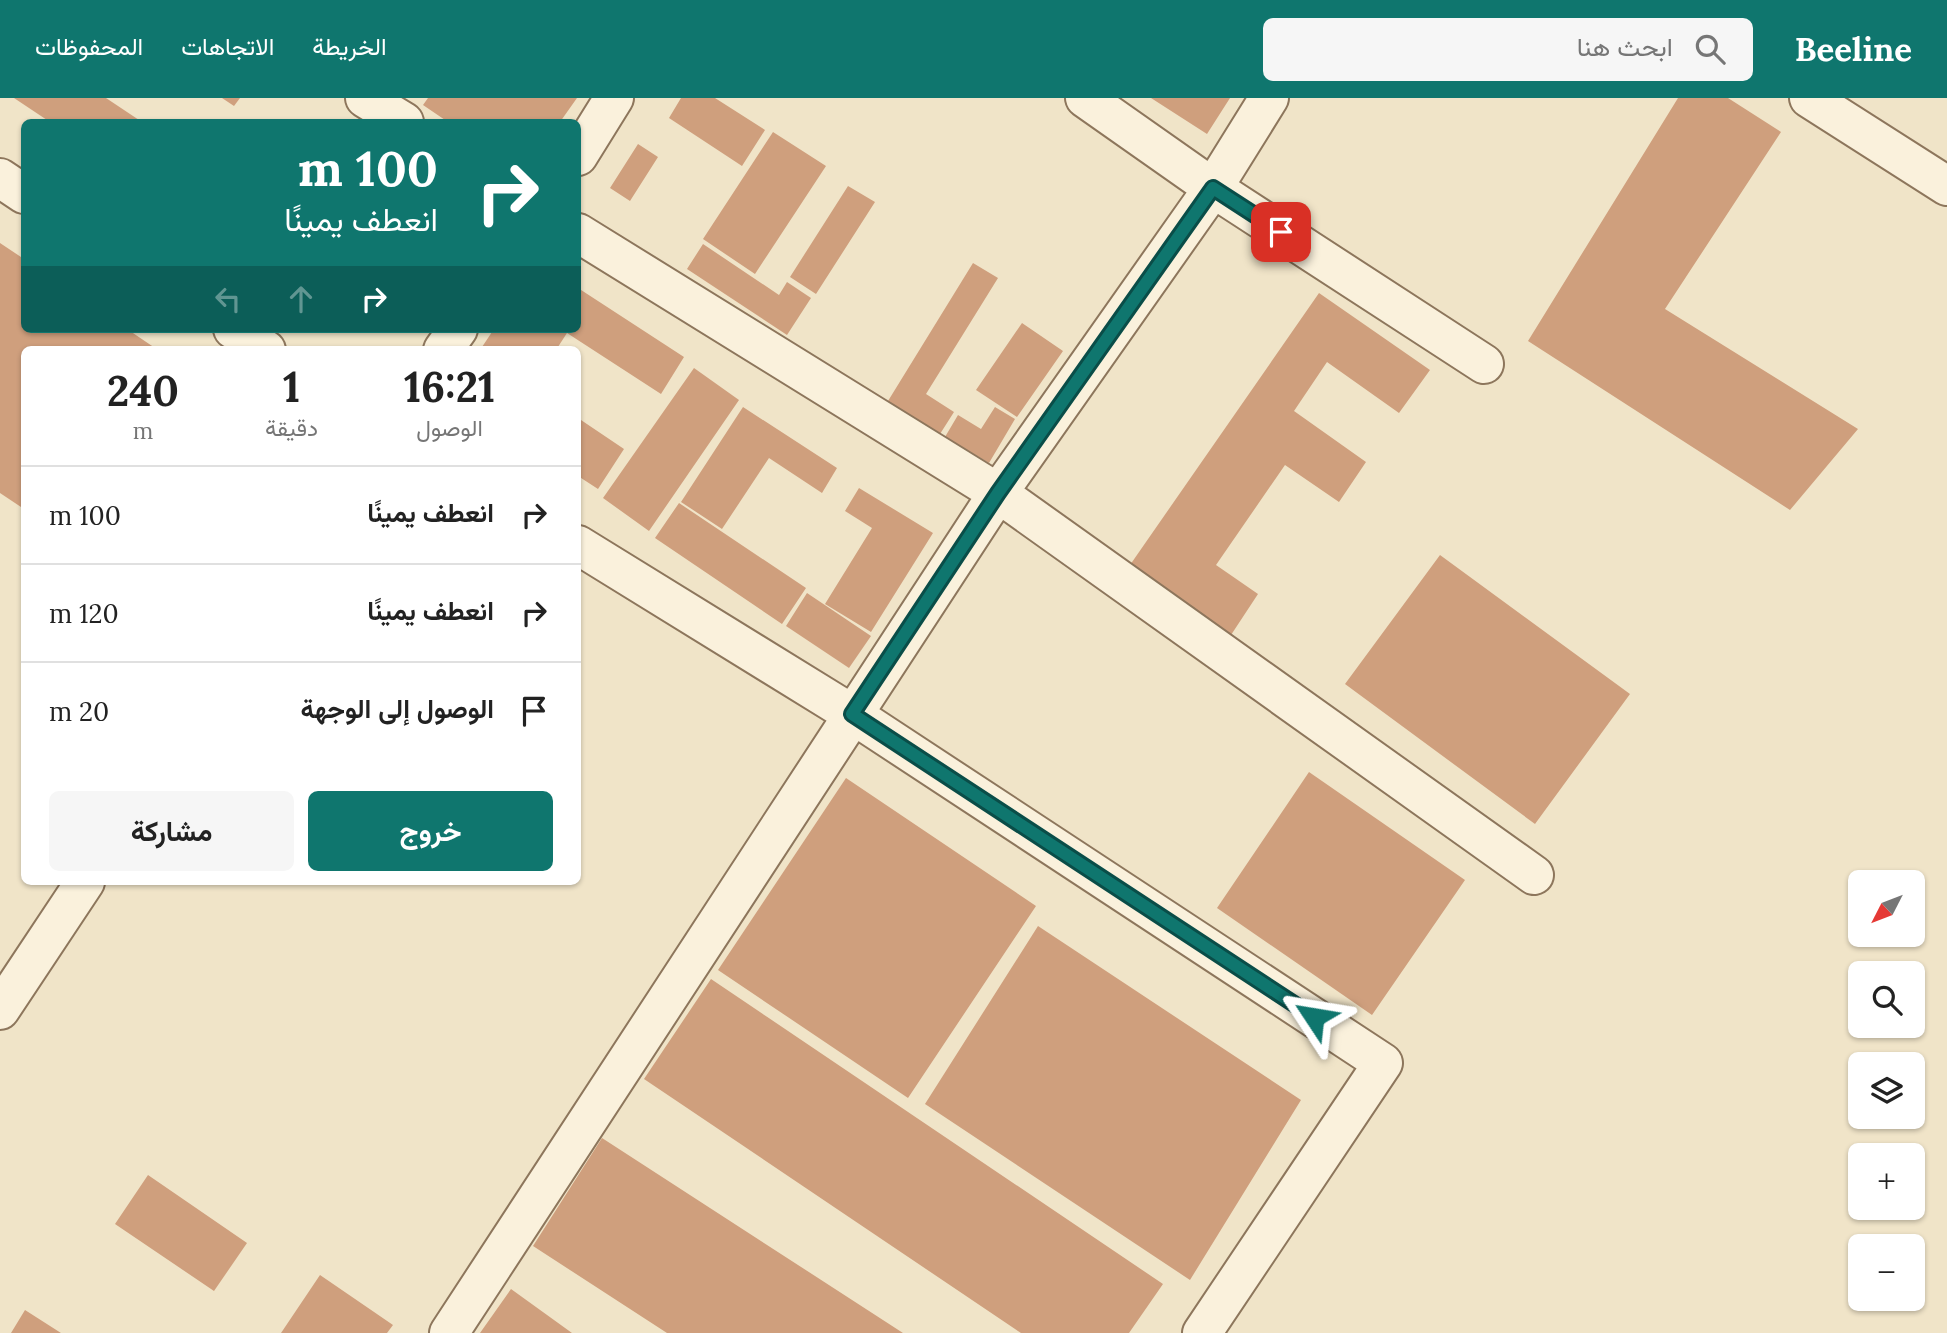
<!DOCTYPE html>
<html lang="ar">
<meta charset="utf-8">
<style>
body{margin:0;font-family:Lora,Vazirmatn,serif;background:#f6f6f6;color:#222;direction:rtl;height:100vh;display:flex;flex-direction:column;font-size:26px;white-space:nowrap}
*{box-sizing:border-box;margin:0}
p{font-size:23px;color:#767676}
.icon{flex:none;width:38px;height:38px;fill:none;stroke:currentColor;stroke-width:2;stroke-linecap:round;stroke-linejoin:round}
.map{position:relative;flex:1;overflow:hidden;direction:ltr}
.sheet{position:absolute;left:21px;top:248px;width:560px;height:539px;display:flex;flex-direction:column;background:#fff;border-radius:10px;box-shadow:0 2px 5px #0004;direction:rtl}
.sheet>*{flex:none}
.top-card{position:absolute;left:21px;top:21px;width:560px;height:214px;border-radius:10px;box-shadow:0 2px 5px #0004;direction:rtl;background:#0f766e;color:#fff;overflow:hidden}
.needle{width:46px;rotate:228deg}
.fabs{position:absolute;left:1848px;top:772px;display:grid;gap:14px}
.fabs a{display:grid;place-items:center;width:77px;height:77px;border-radius:10px;background:#fff;box-shadow:0 2px 5px #0004;font-size:35px}
.pin{position:absolute;display:grid;place-items:center;width:60px;height:60px;color:#fff;margin:-30px;border-radius:14px;box-shadow:0 4px 10px #0006}
.me{position:absolute;width:77px;margin:-38px;rotate:303deg;stroke-linejoin:round;filter:drop-shadow(0 0 5px #0008)}
.turn{display:flex;align-items:center;gap:24px;height:147px;padding:0 28px;font-size:32px}
.turn .icon{width:91px;height:91px;stroke-width:2.5}
.turn b{display:block;font-size:49px;line-height:60px}
.lanes{display:flex;align-items:center;height:66px;padding:0 28px;background:#0003;justify-content:center;gap:35px;direction:ltr}
.lanes .off{opacity:.35}
.eta{display:flex;justify-content:space-evenly;align-items:center;height:119px;text-align:center}
.eta b{font-size:42px;font-weight:700;line-height:49px}
.action{display:flex;gap:14px;margin-top:auto;padding:14px 28px}
.action a{flex:1;height:80px;border-radius:10px;background:#0f766e;color:#fff;font-size:28px;font-weight:700;line-height:80px;text-align:center}
.action a+a{background:#f6f6f6;color:#222}
ul{padding:0;list-style:none}
li{display:flex;align-items:center;gap:21px;height:98px;padding:0 28px;border-top:2px solid #e0e0e0}
li div{flex:1}
li b{display:block;font-size:26px}
li em{font-style:normal}
header{display:flex;align-items:center;gap:42px;box-sizing:border-box;height:98px;padding:0 35px;background:#0f766e;color:#fff}
header strong{font-size:33px}
nav{display:flex;gap:38px;margin-inline-start:auto;font-size:24px}
.search{width:490px;height:63px;background:#f6f6f6;display:flex;align-items:center;gap:18px;box-sizing:border-box;padding:0 24px;border-radius:10px;color:#767676;font-size:26px}
.map>svg:first-child{display:block}
.building{fill:#cf9f7d}
.lines{fill:none;stroke-linecap:round;stroke-linejoin:round}
.minor-casing{stroke:#8d765c;stroke-width:42}
.minor{stroke:#faf1dc;stroke-width:38}
.route-casing{stroke:#0a4d48;stroke-width:18}
.route{stroke:#0f766e;stroke-width:12}
</style>
<header>
<strong>Beeline</strong>
<div class="search"><svg class="icon" aria-label="search" viewBox="0 0 24 24"><circle cx="10" cy="10" r="6"/><path d="M15 15l6 6"/></svg>ابحث هنا</div>
<nav><a>الخريطة</a><a>الاتجاهات</a><a>المحفوظات</a></nav>
</header>
<div class="map">
<svg width="1947" height="1235" viewBox="0 0 1947 1235">
<rect width="100%" height="100%" fill="#f0e4c8"/>
<path class="building" d="M14 0H106L142 24H50Z
M222 0H240L234 8Z
M428 0H577L560 24H448L423 7Z
M681 0H715L765 32 742 68 669 20Z
M1151 0H1230L1207 36Z
M1678 0H1728L1781 34 1665 211 1858 331 1790 412 1528 243Z
M773 34 826 68 755 176 703 141Z
M638 46 658 59 630 103 610 90Z
M848 88 875 104 816 196 790 179Z
M0 145 24 161V231H127L158 252H24V411L0 395Z
M703 146 779 197 787 184 811 200 787 237 687 171Z
M973 165 998 180 926 296 954 314 940 336 888 303Z
M578 190 684 259 661 296 567 235 556 252H480L494 231H578Z
M1319 195 1430 272 1399 315 1327 264 1294 313 1366 364 1339 404 1285 367 1216 467 1258 496 1231 537 1130 467Z
M1022 225 1063 253 1017 319 976 292Z
M694 270 739 302 649 433 603 400Z
M743 309 837 370 822 395 769 360 722 431 681 404Z
M995 309 1015 321 989 365 945 339 958 317 981 331Z
M578 320 624 351 598 391 578 378Z
M859 390 933 435 871 534 825 506 872 430 845 413Z
M679 405 806 490 782 526 655 440Z
M1440 457 1630 596 1535 726 1345 586Z
M807 495 871 538 849 570 786 528Z
M1309 674 1465 782 1372 917 1217 810Z
M846 680 1036 808 908 1000 718 872Z
M1038 828 1301 1002 1190 1182 925 1006Z
M711 881 1163 1186 1129 1235H1021L644 981Z
M602 1040 903 1235H667L533 1148Z
M148 1077 247 1145 214 1193 115 1126Z
M320 1177 393 1227 387 1235H281Z
M511 1191 572 1235H480Z
M25 1212 61 1235H11Z"/>
<g class="lines">
<defs>
<path id="minor" d="M365 0 404 24
M1085 0 1213 90 1484 266
M1809 0 1947 88
M578 58 614 0
M0 80 24 96
M578 135 998 395 1534 777
M233 231 266 252
M443 252 458 231
M578 447 852 616 1383 965 1202 1235
M0 912 85 784
M449 1235 998 395 1213 90 1269 0"/>
</defs>
<use href="#minor" class="minor-casing"/>
<use href="#minor" class="minor"/>
</g>
<g class="lines">
<defs>
<path id="route" d="M1281 134 1213 90 998 395 852 616 1314 919"/>
</defs>
<use href="#route" class="route-casing"/>
<use href="#route" class="route"/>
</g>
</svg>
<div class="fabs">
<a><svg class="needle" viewBox="-14 -14 28 28"><path d="M0-13l5 13h-10z" fill="#e53935"/><path d="M0 13l5-13h-10z" fill="#767676"/></svg></a>
<a><svg class="icon" aria-label="search" viewBox="0 0 24 24"><circle cx="10" cy="10" r="6"/><path d="M15 15l6 6"/></svg></a>
<a><svg class="icon" aria-label="layers" viewBox="0 0 24 24"><path d="M12 4l9 5-9 5-9-5zM3 14l9 5 9-5"/></svg></a>
<a>+</a>
<a>−</a>
</div>
<div class="pin" style="left:1281px;top:134px;background:#d93025"><svg class="icon" aria-label="arrive" viewBox="0 0 24 24"><path d="M6 21V4h12l-3 4 3 4H6"/></svg></div>
<svg class="me" style="left:1314px;top:919px" viewBox="-20 -20 40 40"><path d="M0-17L14 15 0 8-14 15z" fill="#0f766e" stroke="#fff" stroke-width="4"/></svg>
<div class="top-card">
<div class="turn"><svg class="icon" aria-label="right" viewBox="0 0 24 24"><path d="M7 20v-9h11M14 6l5 5-5 5"/></svg><div><b>100 m</b>انعطف يمينًا</div></div>
<div class="lanes"><svg class="icon off" aria-label="left" viewBox="0 0 24 24"><path d="M17 20v-9H6M10 6l-5 5 5 5"/></svg><svg class="icon off" aria-label="ahead" viewBox="0 0 24 24"><path d="M12 20V5M6 11l6-6 6 6"/></svg><svg class="icon" aria-label="right" viewBox="0 0 24 24"><path d="M7 20v-9h11M14 6l5 5-5 5"/></svg></div>
</div>
<section class="sheet">
<div class="eta">
<div><b>16:21</b><p>الوصول</p></div>
<div><b>1</b><p>دقيقة</p></div>
<div><b>240</b><p>m</p></div>
</div>
<ul>
<li><svg class="icon" aria-label="right" viewBox="0 0 24 24"><path d="M7 20v-9h11M14 6l5 5-5 5"/></svg><div><b>انعطف يمينًا</b></div><em>100 m</em></li>
<li><svg class="icon" aria-label="right" viewBox="0 0 24 24"><path d="M7 20v-9h11M14 6l5 5-5 5"/></svg><div><b>انعطف يمينًا</b></div><em>120 m</em></li>
<li><svg class="icon" aria-label="arrive" viewBox="0 0 24 24"><path d="M6 21V4h12l-3 4 3 4H6"/></svg><div><b>الوصول إلى الوجهة</b></div><em>20 m</em></li>
</ul>
<div class="action"><a>خروج</a><a>مشاركة</a></div>
</section>
</div>
